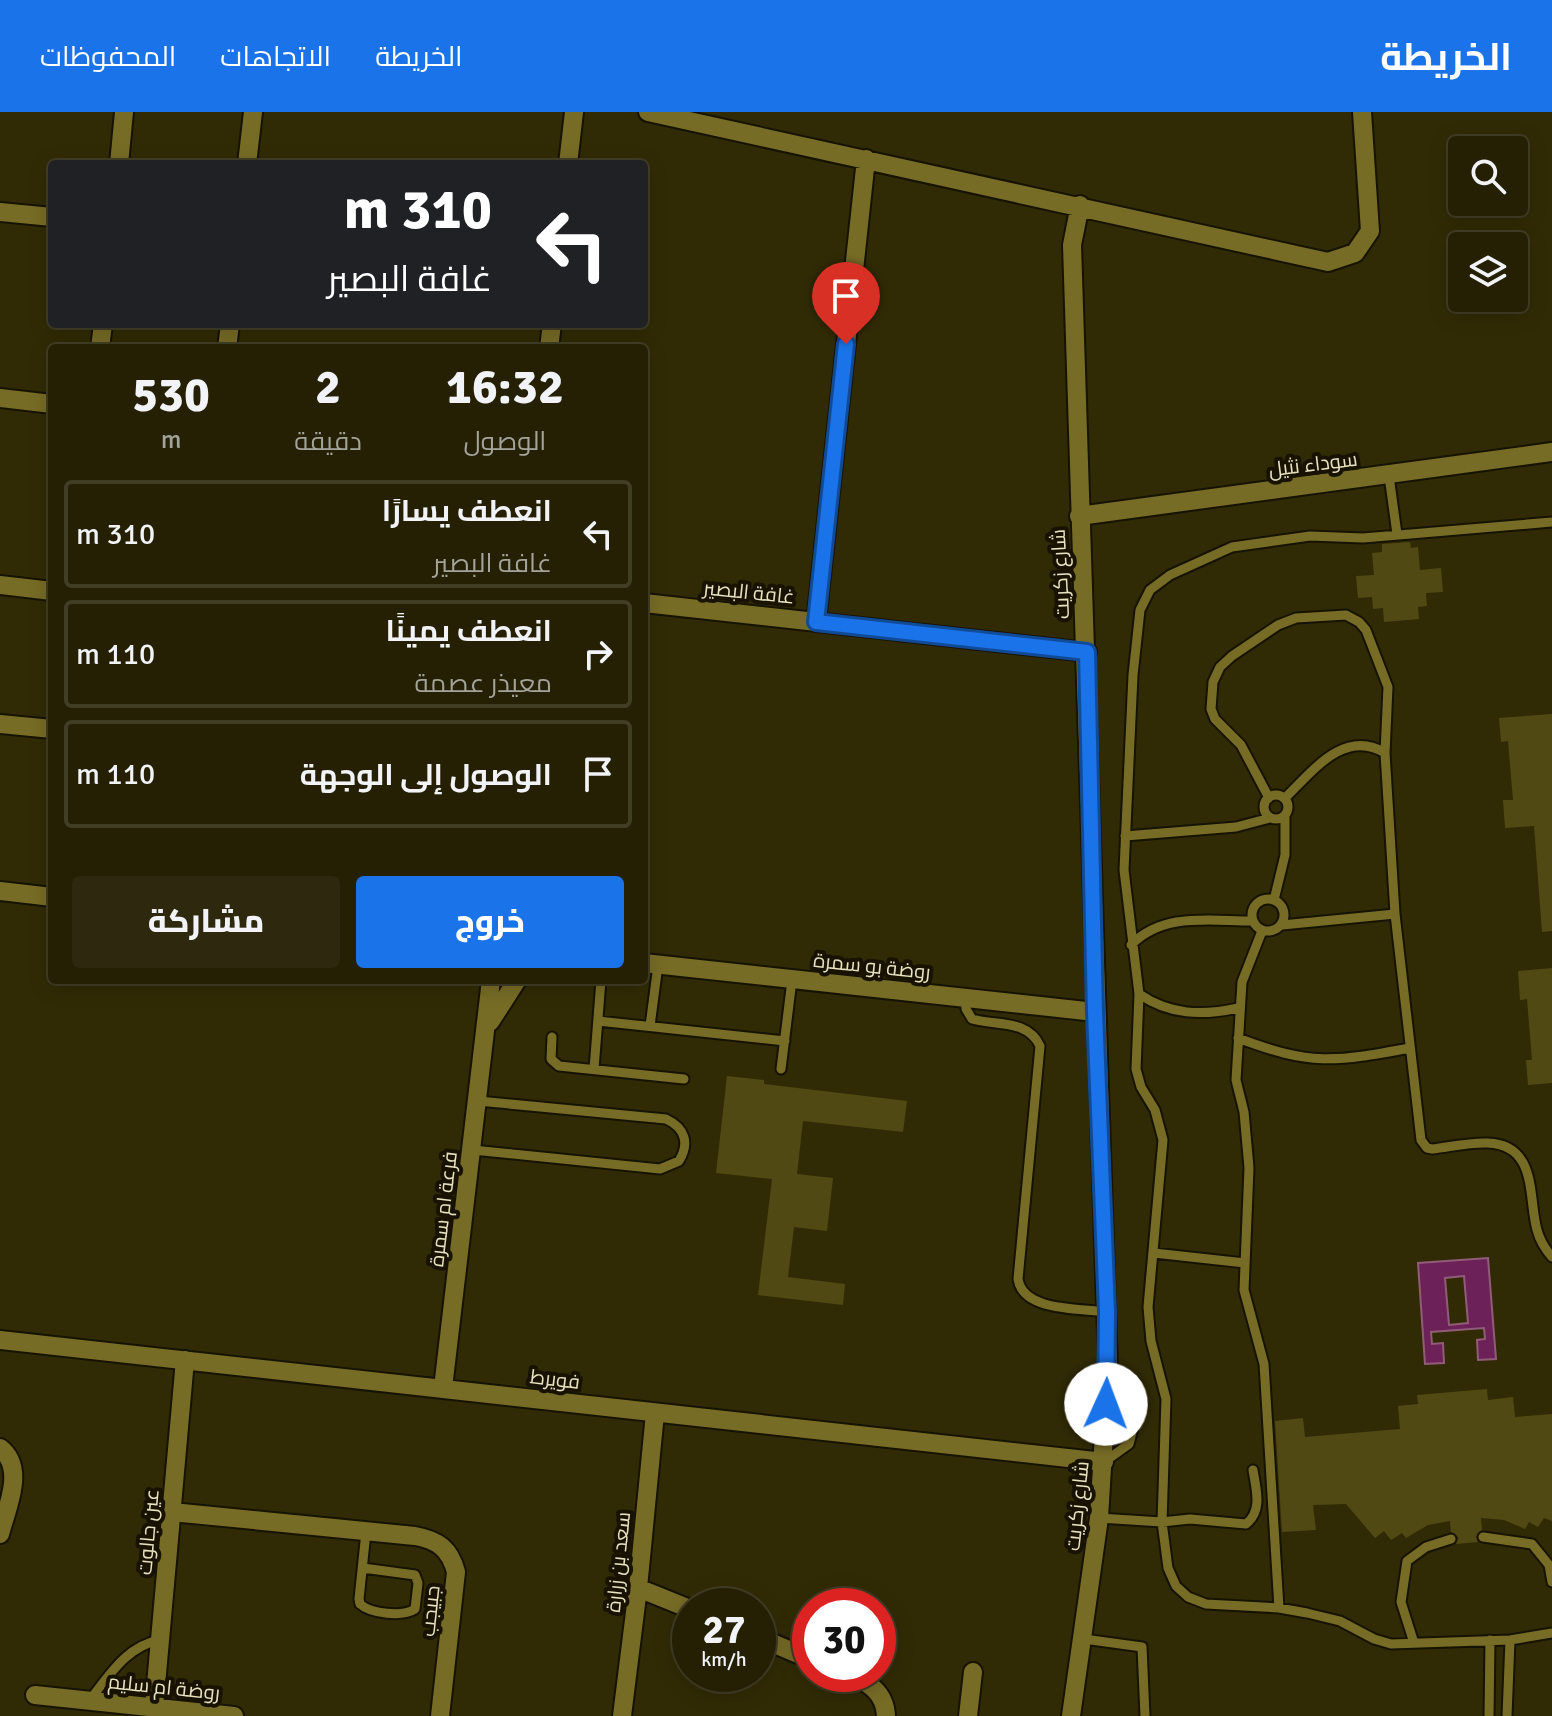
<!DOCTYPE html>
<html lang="ar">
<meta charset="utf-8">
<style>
body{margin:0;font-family:Signika,Cairo,sans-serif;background:#2d280e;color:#f1f3f6;direction:rtl;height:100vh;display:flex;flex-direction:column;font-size:30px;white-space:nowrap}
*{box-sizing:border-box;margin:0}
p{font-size:26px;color:#a3a39a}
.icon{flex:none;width:44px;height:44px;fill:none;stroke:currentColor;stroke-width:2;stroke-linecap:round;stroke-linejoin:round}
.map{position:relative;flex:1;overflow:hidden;direction:ltr}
.panel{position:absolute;left:48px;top:232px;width:600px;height:640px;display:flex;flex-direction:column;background:#252004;border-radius:8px;box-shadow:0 4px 20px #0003,0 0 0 2px #423e26;direction:rtl}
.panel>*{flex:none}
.guide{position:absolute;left:48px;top:48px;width:600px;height:168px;border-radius:8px;box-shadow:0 4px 20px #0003,0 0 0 2px #423e26;direction:rtl;background:#202124;color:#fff;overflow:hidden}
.buttons{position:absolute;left:1448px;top:24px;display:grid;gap:16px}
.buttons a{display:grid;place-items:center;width:80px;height:80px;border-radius:8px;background:#252004;box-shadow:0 4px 20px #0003,0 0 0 2px #423e26;font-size:40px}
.speed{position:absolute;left:672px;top:1476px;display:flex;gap:16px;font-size:40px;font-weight:700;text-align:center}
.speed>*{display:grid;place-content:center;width:104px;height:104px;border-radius:50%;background:#252004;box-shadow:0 4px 20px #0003,0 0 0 2px #423e26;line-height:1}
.speed small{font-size:20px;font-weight:400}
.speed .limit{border:12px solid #d22;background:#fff;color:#111}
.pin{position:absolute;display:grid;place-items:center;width:68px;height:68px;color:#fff;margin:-82px -34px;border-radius:50% 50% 50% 0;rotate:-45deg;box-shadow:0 0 8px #0007}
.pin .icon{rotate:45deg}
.me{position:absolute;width:88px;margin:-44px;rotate:2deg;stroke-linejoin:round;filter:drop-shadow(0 0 6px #0008)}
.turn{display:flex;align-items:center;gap:28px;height:168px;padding:0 24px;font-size:36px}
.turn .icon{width:104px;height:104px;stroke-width:2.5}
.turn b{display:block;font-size:56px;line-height:68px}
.eta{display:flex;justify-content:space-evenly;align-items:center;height:136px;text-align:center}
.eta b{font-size:48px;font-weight:800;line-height:56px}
.primary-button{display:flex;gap:16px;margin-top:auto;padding:16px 24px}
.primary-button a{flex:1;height:92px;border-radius:8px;background:#1a73e8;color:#fff;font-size:32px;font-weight:800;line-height:92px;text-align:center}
.primary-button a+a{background:#2d280e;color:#f1f3f6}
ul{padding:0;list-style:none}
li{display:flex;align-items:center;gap:24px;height:108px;margin:0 16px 12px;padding:0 8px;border:4px solid #423e26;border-radius:8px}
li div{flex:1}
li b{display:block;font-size:30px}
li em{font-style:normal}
header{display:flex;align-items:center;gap:48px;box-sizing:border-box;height:112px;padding:0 40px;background:#1a73e8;color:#fff}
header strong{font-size:38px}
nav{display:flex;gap:44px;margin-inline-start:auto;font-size:28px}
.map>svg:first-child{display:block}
.water{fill:#6c2258;stroke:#915c77;stroke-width:2;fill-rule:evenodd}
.building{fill:#514913}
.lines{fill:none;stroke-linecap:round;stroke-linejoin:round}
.service-casing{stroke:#171301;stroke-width:13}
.minor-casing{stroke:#171301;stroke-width:22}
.service{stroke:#776c26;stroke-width:9}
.minor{stroke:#776c26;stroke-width:18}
.route-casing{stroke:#114b97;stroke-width:20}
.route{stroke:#1a73e8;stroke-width:14}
.labels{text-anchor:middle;stroke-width:8;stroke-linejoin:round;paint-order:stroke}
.street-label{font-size:20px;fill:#e7e2c0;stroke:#181300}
</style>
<header>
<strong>الخريطة</strong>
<nav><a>الخريطة</a><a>الاتجاهات</a><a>المحفوظات</a></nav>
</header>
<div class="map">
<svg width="1552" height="1604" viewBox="0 0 1552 1604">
<rect width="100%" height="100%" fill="#312b05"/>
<path class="water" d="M1488 1146 1496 1247 1478 1248 1477 1228 1485 1227 1484 1216 1431 1220 1432 1232 1443 1231 1444 1251 1425 1252 1418 1151ZM1464 1164 1468 1211 1449 1213 1445 1166Z"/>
<path class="building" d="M1410 430 1411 436 1418 435 1420 458 1441 456 1443 480 1426 481 1427 494 1418 495 1419 507 1384 510 1383 496 1373 497 1372 485 1358 486 1356 464 1374 463 1372 441 1382 440V432Z
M1552 602V819L1542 820 1534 714 1505 716 1503 688H1513L1508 629 1501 630 1499 606Z
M1552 856V971L1528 973 1526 948H1532L1527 887 1520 888 1518 859Z
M727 964 764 968V972L907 989 903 1020 803 1009 797 1062 833 1066 827 1119 794 1115 788 1165 845 1172 843 1193 758 1183 772 1067 716 1061Z
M1487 1277 1488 1288 1513 1285 1515 1305 1552 1302V1409L1544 1406 1538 1415 1529 1410 1525 1417 1504 1408 1481 1406 1482 1418 1476 1425 1478 1430 1456 1432 1458 1425 1451 1420 1450 1409 1428 1413 1406 1426 1402 1421 1391 1428 1384 1419 1375 1426 1346 1392 1313 1393 1316 1418 1282 1420 1275 1309 1303 1306 1305 1325 1400 1317 1398 1294 1418 1292 1417 1283Z"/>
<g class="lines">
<defs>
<path id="service" d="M1389 364 1397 422
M1552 410 1363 426 1310 424 1232 435 1170 463 1150 478 1140 498 1133 563 1124 758 1139 882 1136 957 1141 975 1155 998 1163 1028 1148 1195 1151 1229 1166 1287 1162 1410 1168 1456 1176 1474 1188 1485 1206 1492 1279 1496 1307 1501 1340 1509 1374 1527 1391 1532 1510 1528 1552 1521
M1264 695a12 12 0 1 1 24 0a12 12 0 1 1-24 0Z
M1269 686 1241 633 1215 607 1211 597 1213 570 1220 555 1232 544 1278 513 1296 506 1346 503 1359 510 1366 518 1388 575 1385 641 1395 802 1421 1028 1427 1036 1432 1037C1450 1035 1470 1030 1488 1031 1538 1033 1528 1086 1537 1118 1540 1129 1545 1137 1552 1145
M1285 686C1312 660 1344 616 1385 641
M1125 724 1236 715 1270 706
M1252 803a16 16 0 1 1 32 0a16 16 0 1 1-32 0Z
M1274 788 1285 743V703
M1282 813 1395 802
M1262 819 1242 870 1236 968 1244 1000 1249 1056 1244 1178 1264 1252 1279 1496
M1131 833C1163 800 1210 809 1252 809
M1139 882C1170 903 1202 904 1238 896
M966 887V897L972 907C996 914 1028 907 1040 934L1018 1167C1023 1200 1080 1196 1107 1200
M598 909 785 929
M650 914 658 853
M552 925 551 947 559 954 684 967
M1238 926C1311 954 1335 950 1410 936
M594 957 601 868
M781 957 792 868
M473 1038 660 1057 679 1049C690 1031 685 1016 666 1007L478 989
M1154 1141 1245 1151
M1104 1350 1129 1332C1139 1296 1140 1277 1108 1255
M1099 1406 1162 1410 1190 1407 1246 1412C1263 1399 1256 1377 1253 1358
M1483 1425 1532 1432 1549 1453 1552 1470
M363 1456 415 1463 418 1471 415 1497C403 1505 371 1502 360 1492L359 1487 366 1420
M1084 1527 1142 1535 1145 1604
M1414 1531 1401 1490 1407 1449 1426 1435 1451 1427
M89 1589C109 1564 126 1534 160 1528
M1489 1604 1490 1528
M1507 1604 1510 1528"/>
<path id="minor" d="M648 0 1328 150 1355 141 1370 119 1362 0
M119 52 124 0
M247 52 253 0
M568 52 574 0
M0 100 52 105
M100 236 103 212
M227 236 230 212
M549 236 552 212
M0 286 52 292
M1079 404 1552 340
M0 473 52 479
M644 491 1087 540
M816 510 866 47
M0 612 52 617
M0 779 52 785
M644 851 1095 900
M490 910 517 868
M0 1228 1104 1350
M443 1276 491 868
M0 1336C26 1356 7 1395 0 1422
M172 1400 415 1424C438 1428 450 1437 456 1460L440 1604
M638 1476 690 1497
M758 1525 810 1547
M848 1562C868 1570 885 1580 886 1604
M35 1583 234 1604
M154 1595 185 1248
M622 1604 638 1476 655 1301
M968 1604 973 1560
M1071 1604 1099 1406 1108 1255 1072 133 1080 93"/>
</defs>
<use href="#service" class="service-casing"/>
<use href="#minor" class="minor-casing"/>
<use href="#service" class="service"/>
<use href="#minor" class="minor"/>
</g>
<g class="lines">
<defs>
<path id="route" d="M846 232 816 510 1087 540 1095 900 1107 1200 1106 1292"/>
</defs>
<use href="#route" class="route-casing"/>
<use href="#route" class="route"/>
</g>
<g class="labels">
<g class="street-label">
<text transform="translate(1313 352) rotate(-7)" y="7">سوداء نثيل</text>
<text transform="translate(1060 462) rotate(-93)" y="7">شارع زكريت</text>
<text transform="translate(749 480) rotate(6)" y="7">غافة البصير</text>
<text transform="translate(872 854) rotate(6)" y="7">روضة بو سمرة</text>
<text transform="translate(443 1097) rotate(-83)" y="7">فرعة ام سمرة</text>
<text transform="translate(555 1267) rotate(7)" y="7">فويرط</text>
<text transform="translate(1077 1394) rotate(-84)" y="7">شارع زكريت</text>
<text transform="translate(148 1420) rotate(-85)" y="7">عين جالوت</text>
<text transform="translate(618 1450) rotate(-84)" y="7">سعد بن زرارة</text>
<text transform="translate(430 1499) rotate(-84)" y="7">جبيجب</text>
<text transform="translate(164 1575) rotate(6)" y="7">روضة ام سليم</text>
</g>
</g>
</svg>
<div class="buttons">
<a><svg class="icon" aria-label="search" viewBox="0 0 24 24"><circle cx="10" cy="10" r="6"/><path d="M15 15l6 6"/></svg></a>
<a><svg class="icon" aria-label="layers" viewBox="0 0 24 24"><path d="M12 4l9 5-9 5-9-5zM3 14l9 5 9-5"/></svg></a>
</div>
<div class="speed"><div>27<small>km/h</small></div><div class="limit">30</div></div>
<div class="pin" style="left:846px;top:232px;background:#d93025"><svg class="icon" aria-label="arrive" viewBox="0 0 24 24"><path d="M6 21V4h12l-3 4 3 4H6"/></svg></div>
<svg class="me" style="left:1106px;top:1292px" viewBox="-20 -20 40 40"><circle r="19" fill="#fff"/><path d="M0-13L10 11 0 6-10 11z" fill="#1a73e8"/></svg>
<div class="guide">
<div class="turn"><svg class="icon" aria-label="left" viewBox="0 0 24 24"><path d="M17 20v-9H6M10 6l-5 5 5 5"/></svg><div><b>310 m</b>غافة البصير</div></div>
</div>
<section class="panel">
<div class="eta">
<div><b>16:32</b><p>الوصول</p></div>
<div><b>2</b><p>دقيقة</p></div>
<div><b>530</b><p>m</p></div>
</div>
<ul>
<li><svg class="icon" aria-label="left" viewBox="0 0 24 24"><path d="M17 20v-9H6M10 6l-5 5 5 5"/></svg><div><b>انعطف يسارًا</b><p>غافة البصير</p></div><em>310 m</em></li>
<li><svg class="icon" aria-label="right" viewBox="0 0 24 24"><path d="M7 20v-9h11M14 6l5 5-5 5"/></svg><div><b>انعطف يمينًا</b><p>معيذر عصمة</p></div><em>110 m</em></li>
<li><svg class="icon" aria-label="arrive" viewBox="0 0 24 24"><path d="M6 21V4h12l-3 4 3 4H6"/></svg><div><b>الوصول إلى الوجهة</b></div><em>110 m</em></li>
</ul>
<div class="primary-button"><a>خروج</a><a>مشاركة</a></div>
</section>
</div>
